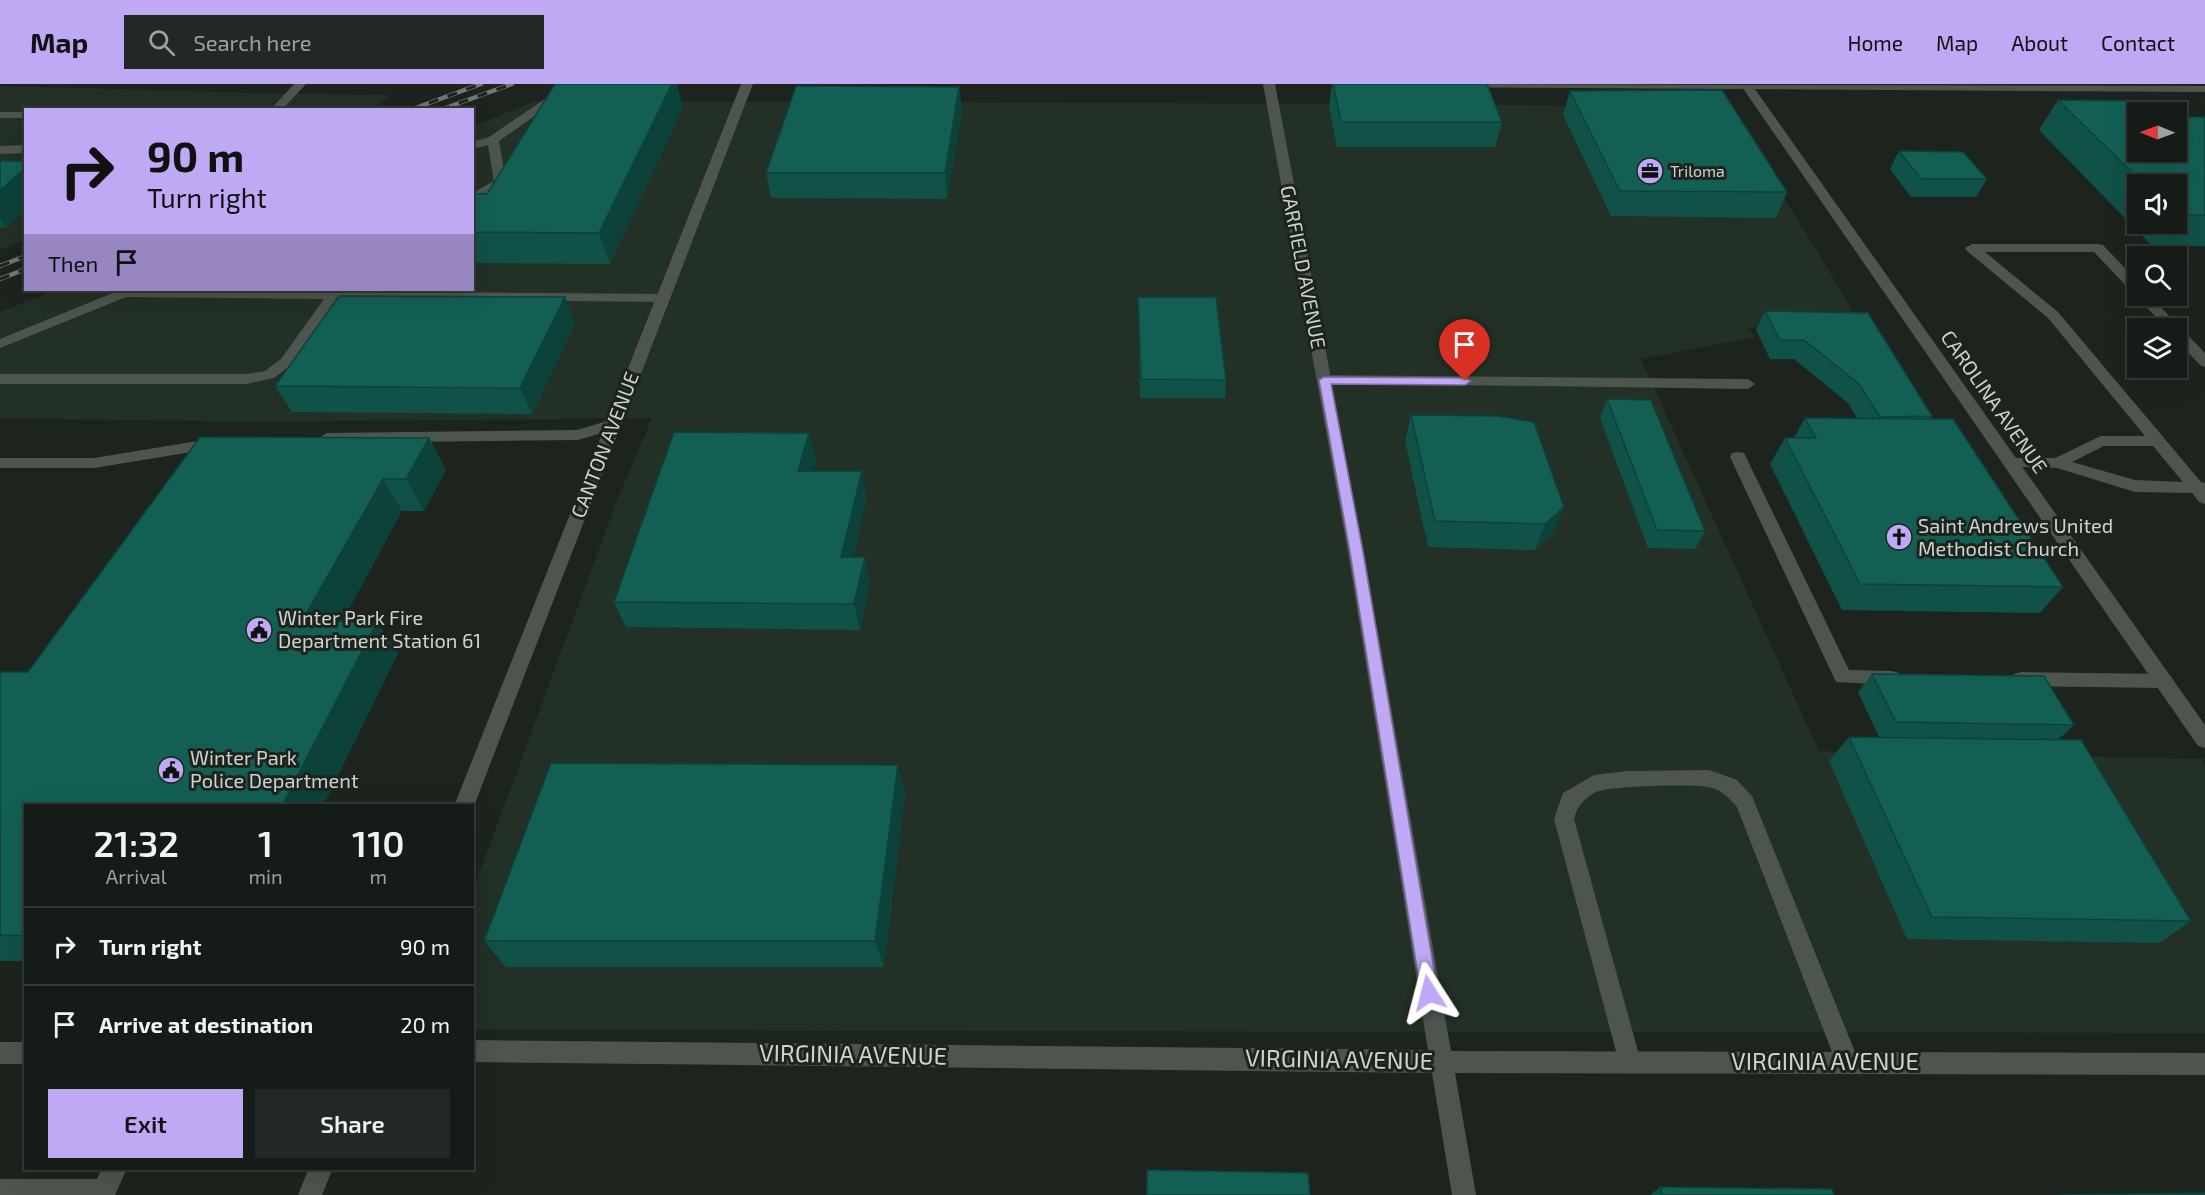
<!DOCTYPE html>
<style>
body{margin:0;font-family:"Exo 2",sans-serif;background:#222823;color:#f1f3f6;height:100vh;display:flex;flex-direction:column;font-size:22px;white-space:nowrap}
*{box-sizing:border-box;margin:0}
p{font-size:20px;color:#9da1a1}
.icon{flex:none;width:33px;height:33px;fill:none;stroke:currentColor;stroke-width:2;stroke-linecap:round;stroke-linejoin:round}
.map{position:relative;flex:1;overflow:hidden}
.panel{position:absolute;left:24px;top:720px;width:450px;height:366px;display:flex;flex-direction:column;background:#151b16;border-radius:0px;box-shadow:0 6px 24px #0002,0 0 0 2px #343935}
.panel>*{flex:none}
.hud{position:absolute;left:24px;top:24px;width:450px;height:183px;border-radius:0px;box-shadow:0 6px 24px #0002,0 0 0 2px #343935;background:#bfa8f4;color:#111;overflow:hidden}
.needle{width:39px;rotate:271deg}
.tools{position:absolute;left:2127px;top:18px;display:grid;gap:12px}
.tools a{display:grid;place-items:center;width:60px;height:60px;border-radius:0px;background:#151b16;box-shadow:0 6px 24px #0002,0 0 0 2px #343935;font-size:30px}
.pin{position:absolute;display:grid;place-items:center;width:51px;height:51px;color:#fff;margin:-62px -26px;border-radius:50% 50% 50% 0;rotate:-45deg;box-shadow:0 0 6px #0007}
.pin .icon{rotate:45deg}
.me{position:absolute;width:66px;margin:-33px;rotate:351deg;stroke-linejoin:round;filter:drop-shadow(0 0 4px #0008)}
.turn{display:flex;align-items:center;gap:21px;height:126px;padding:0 24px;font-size:27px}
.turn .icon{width:78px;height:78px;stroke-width:2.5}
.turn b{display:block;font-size:42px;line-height:51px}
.then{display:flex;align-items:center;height:57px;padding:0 24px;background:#0003;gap:12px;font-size:22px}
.eta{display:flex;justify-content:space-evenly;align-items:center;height:102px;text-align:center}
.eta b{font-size:36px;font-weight:600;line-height:42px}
.cta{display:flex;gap:12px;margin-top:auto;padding:12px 24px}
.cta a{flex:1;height:69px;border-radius:0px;background:#bfa8f4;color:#111;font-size:24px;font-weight:600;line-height:69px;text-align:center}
.cta a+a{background:#222823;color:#f1f3f6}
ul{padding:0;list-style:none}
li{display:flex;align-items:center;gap:18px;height:78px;padding:0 24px;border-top:2px solid #343935}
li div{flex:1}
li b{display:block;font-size:22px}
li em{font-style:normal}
header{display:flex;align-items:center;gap:36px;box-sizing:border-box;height:84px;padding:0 30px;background:#bfa8f4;color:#111}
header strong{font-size:28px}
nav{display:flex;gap:33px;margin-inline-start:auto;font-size:21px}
.search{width:420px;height:54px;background:#222823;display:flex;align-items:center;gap:15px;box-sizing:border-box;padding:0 21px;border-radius:0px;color:#9da1a1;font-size:22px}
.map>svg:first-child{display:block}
.built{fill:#233026}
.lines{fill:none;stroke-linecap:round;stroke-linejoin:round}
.lane{fill:#4d554e;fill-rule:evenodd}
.street{fill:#4d554e;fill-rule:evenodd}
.secondary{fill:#4d554e;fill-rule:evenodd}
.rail-casing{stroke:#717772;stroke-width:4.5}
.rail{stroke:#1c241d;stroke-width:3;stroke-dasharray:10;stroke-linecap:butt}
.wall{fill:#105248;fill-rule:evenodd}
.shaded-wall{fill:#0d423b}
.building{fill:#135f54;stroke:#0d423b;stroke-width:1.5}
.route{fill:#bfa8f4;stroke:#7c6d9f;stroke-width:1.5}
.labels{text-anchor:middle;stroke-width:6;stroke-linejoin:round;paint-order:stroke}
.far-poi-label{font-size:16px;fill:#ced3cf;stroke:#1c241d;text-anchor:start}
.street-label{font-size:20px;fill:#ced3cf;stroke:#1c241d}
.poi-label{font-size:20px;fill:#ced3cf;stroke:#1c241d;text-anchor:start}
.near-street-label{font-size:24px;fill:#ced3cf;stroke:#1c241d}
</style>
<header>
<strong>Map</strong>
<div class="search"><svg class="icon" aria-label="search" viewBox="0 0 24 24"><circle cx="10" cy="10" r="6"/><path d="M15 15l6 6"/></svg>Search here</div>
<nav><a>Home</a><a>Map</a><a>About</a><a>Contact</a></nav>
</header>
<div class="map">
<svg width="2205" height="1111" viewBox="0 0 2205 1111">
<rect width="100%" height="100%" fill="#1c241d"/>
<path class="built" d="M0 2 261 9 389 11 373 26H26L25 156 0 166Z
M536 17 1461 20 1727 24 1821 173 1863 245 1748 244 1755 253 1641 275 1819 667 2202 675 2205 680V949L473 946V806L618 414 652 334 249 338 0 334V228L56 206H472L473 42Z"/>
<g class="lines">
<path class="lane" d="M294 0H306L282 26H270Z
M567 0H580L499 57 506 98 472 119V109L494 97 488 61 472 65V58L489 53Z
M0 28H26V34H0Z
M26 61V69L0 70V62Z
M1972 160H2098L2103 161 2138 198V210L2133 209 2094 168H1985L2058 228 2201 398 2205 399V420L2199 418 2192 409 2135 408 2057 384 2004 382 2002 378 2004 374H2055L2101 352H2145L2048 234 1967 167 1965 164ZM2104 362H2153L2183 398 2135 396 2072 378Z
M120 206 664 210 671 214 664 218 338 215 291 281 274 294 246 300H0V290H246L265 287 281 275 324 215 126 213 0 264V255Z
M2138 210 2150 212 2205 269V283L2200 281 2176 256V244H2167L2138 215Z
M1324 291 1748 295 1755 300 1748 305 1319 299 1317 296 1319 293Z
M614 335 622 340 619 344 578 356 327 359 319 354 327 349 577 346Z
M216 354 222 355 224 359 222 363 94 384H0V374H94Z
M1738 368 1744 369 1746 373 1849 586 1892 587 1899 589 1901 594 1899 599 1892 601 1836 598 1730 373 1732 369Z
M2021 588 2164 590 2171 592 2173 597 2171 602 2164 604 2021 602 2014 600 2012 595 2014 590Z
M1709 686 1737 696 1752 712 1859 978 1855 986 1847 989 1839 986 1737 723C1729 714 1723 707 1712 704 1699 699 1608 702 1596 708 1583 715 1578 721 1574 735L1641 978 1637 986 1629 989 1621 986 1554 735 1563 709 1594 691 1627 687Z
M102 1084H127L115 1111H0V1095H97Z"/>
<path class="street" d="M741 0H753L474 722 472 725V722H454Z
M1263 0H1275L1364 468 1451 967 2205 969V991L1455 989 1476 1111H1452L1432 989 472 978V956L1428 966 1348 468Z
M1744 1H1752L2205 641V664L2198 662 1742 3Z
M0 958H26V980H0Z
M309 1084H333L322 1111H298Z"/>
<path class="secondary" d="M1413 0 2205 2V8L1419 3Z"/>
<defs>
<path id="rail" d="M410 26 481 0
M440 26 512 0
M0 182 26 172
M0 195 26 185"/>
</defs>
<use href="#rail" class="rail-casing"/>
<use href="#rail" class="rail"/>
</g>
<path class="wall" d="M1332 0H1487L1502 38 1495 63H1337L1329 22Z
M959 3 962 27 947 115 771 114 766 89Z
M1570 7 1787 108 1776 134 1611 132 1563 31Z
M2058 16 2138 68 2205 33V162H2152L2039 46ZM2138 100H2176V140H2138Z
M683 23 610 180 472 179V110H487Z
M1899 67 1987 95 1976 113H1911L1890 85Z
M0 77 6 144 0 143Z
M1138 213 1226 296 1225 314H1140L1138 232Z
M1765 227 1932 332 1930 335 2063 503 2040 529 1842 526 1770 380 1785 354H1794L1805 334H1857L1848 319 1794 275H1770L1756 246Z
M575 239 532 330 292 328 275 302Z
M1607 315 1705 447 1695 465 1648 464 1600 334Z
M1411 331 1564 423 1553 449 1535 466 1428 463 1405 357Z
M809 349 816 375 812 387 867 413 853 473H865L870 498 860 546 626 543 614 518Z
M429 354 446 386 424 427H402L342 537 377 538 398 569 323 722H26V877H0V588H28Z
M1872 590 2074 641 2058 656 2191 837 2159 859 1907 855 1829 677 1849 653H1879L1858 608Z
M905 710 884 883H506L484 857Z
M1147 1086 1310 1111H1146Z
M1660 1103 1834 1111H1650Z"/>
<path class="shaded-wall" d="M672 0H677L683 23 610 180 599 149Z
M959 3 962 27 947 115 945 89Z
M26 84V126L6 144 0 135V106Z
M565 213 575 239 532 330 520 304Z
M809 349 816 375 804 414 798 387Z
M429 354 446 386 424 427 406 395Z
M862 387 867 413 847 499 841 473Z
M383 395 402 427 326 568 302 537Z
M1564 423 1553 449 1535 466 1545 440Z
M865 473 870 498 860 546 854 520Z
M377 538 398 569 323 722H282Z
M898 681 905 710 884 883 875 857Z"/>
<path class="building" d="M555 0H672L599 149 472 148V110H487Z
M1333 0H1487L1502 38H1341Z
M796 2 959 3 945 89H766Z
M1722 6 1787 108 1620 107 1570 7Z
M2058 16 2138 17 2151 28H2138V68H2176V33H2205V131H2176V100H2144Z
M1899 67 1963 68 1987 95H1921Z
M0 77H26V84L0 106Z
M339 212 565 213 520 304 275 302Z
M1138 213H1216L1226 296 1141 295Z
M1765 227 1868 229 1932 332 1880 333 1859 300 1804 256H1780Z
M1607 315 1651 316 1705 447 1657 446Z
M1411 331 1498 332 1534 338 1564 423 1545 440 1435 437Z
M1805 334 1953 335 2063 503 1860 500 1785 354H1816Z
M674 348 809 349 798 387H862L841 473H865L854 520 614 518Z
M200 353 429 354 406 395H383L302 537 377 538 282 722H26V852L0 851V588H28Z
M1872 590 2044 592 2074 641 1896 638Z
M1849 653 2081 656 2191 837 1932 833Z
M551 679 898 681 875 857H484Z
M1147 1086 1308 1089 1310 1111H1147Z
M1660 1103 1832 1105 1834 1111H1662Z
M2205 1109V1111H2057Z"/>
<path class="route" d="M1324 293 1465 294 1471 297 1465 301 1331 300 1363 468 1438 909 1435 915 1429 917 1423 915 1421 909 1350 468 1319 296Z"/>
<defs>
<symbol id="office-disc" viewBox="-11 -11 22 22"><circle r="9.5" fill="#bfa8f4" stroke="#1c241d"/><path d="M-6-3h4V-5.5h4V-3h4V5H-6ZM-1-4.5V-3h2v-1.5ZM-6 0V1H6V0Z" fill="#111"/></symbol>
<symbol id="church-disc" viewBox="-11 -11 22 22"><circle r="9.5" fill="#bfa8f4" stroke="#1c241d"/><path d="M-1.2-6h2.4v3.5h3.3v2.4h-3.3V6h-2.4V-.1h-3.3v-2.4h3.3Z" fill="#111"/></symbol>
<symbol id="civic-disc" viewBox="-11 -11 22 22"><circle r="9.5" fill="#bfa8f4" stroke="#1c241d"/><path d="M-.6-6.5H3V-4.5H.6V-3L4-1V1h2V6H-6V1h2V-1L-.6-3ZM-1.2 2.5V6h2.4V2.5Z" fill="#111"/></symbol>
</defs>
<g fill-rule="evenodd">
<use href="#office-disc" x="1635" y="72" width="30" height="30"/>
<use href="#church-disc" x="1884" y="438" width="30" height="30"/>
<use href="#civic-disc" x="244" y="531" width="30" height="30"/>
<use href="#civic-disc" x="156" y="671" width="30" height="30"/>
</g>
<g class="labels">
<g class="far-poi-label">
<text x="1670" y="93">Triloma</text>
</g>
<g class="street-label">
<text transform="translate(1303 183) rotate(79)" y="7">GARFIELD AVENUE</text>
<text transform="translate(1994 318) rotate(55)" y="7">CAROLINA AVENUE</text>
<text transform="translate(605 361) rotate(-69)" y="7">CANTON AVENUE</text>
</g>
<g class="poi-label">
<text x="1918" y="449">Saint Andrews United<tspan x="1918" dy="23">Methodist Church</tspan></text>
<text x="278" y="541">Winter Park Fire<tspan x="278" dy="23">Department Station 61</tspan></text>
<text x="190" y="681">Winter Park<tspan x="190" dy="23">Police Department</tspan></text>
</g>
<g class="near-street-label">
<text transform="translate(853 971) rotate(1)" y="8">VIRGINIA AVENUE</text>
<text transform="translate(1339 976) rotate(1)" y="8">VIRGINIA AVENUE</text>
<text x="1825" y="986">VIRGINIA AVENUE</text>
</g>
</g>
</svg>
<div class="tools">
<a><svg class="needle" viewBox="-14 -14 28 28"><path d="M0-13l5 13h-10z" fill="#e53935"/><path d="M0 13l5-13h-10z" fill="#9da1a1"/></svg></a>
<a><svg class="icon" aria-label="sound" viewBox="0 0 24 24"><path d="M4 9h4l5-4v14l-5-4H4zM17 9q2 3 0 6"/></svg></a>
<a><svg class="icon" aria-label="search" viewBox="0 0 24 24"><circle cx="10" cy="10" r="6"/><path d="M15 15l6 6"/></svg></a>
<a><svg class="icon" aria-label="layers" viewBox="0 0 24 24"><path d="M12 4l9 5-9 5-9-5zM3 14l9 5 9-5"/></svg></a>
</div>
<div class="pin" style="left:1465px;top:297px;background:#d93025"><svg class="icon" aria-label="arrive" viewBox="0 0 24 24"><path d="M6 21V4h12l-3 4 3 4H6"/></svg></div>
<svg class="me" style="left:1429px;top:909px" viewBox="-20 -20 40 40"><path d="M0-17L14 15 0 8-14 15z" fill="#bfa8f4" stroke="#fff" stroke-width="4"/></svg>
<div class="hud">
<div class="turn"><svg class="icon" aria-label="right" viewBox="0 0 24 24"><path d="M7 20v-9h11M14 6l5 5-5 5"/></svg><div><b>90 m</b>Turn right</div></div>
<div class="then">Then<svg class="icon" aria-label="arrive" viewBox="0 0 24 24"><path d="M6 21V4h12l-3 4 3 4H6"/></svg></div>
</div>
<section class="panel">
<div class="eta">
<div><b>21:32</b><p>Arrival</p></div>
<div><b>1</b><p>min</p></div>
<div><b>110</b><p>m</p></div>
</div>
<ul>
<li><svg class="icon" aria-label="right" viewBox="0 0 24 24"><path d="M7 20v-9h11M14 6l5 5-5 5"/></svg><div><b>Turn right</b></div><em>90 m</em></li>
<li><svg class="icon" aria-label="arrive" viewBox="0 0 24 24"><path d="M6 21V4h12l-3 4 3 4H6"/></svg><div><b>Arrive at destination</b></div><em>20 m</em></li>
</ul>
<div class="cta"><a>Exit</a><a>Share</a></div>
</section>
</div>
